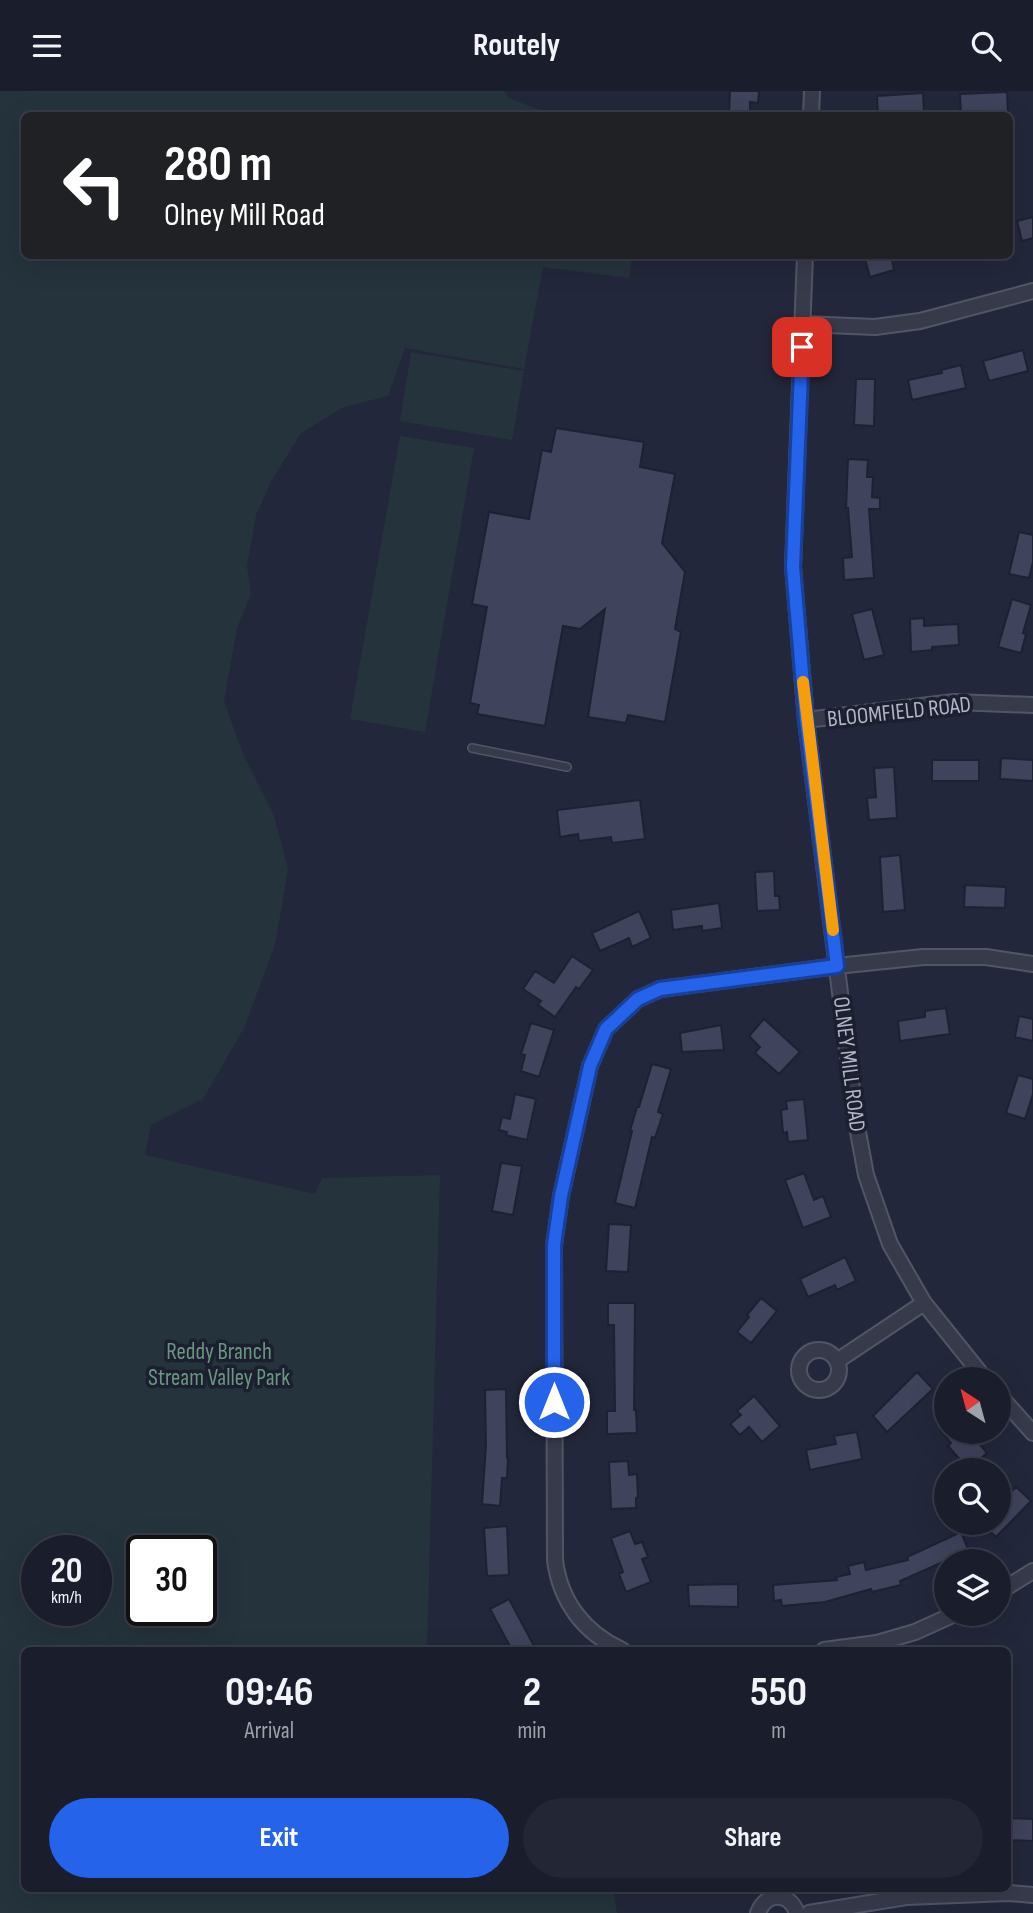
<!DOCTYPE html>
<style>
body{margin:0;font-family:"Sofia Sans Condensed",sans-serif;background:#232634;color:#f1f3f6;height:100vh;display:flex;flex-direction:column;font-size:26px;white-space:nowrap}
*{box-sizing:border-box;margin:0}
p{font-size:23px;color:#9fa2a9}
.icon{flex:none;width:38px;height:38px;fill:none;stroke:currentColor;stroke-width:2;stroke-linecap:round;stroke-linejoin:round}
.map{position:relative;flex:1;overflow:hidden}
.drawer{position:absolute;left:21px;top:1556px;width:990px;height:245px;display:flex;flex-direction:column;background:#1a1d2c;border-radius:10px;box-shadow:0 7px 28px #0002,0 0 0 2px #383b48}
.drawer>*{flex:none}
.banner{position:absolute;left:21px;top:21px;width:992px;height:147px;border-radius:10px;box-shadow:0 7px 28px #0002,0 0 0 2px #383b48;background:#202124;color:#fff;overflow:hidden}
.needle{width:46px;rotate:324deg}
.tools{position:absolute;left:934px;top:1276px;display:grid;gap:14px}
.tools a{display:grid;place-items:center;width:77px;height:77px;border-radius:50%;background:#1a1d2c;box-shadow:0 7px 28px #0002,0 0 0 2px #383b48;font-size:35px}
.speed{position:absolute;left:21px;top:1444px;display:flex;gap:14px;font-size:35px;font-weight:700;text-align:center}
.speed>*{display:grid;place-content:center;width:91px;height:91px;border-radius:50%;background:#1a1d2c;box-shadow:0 7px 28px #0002,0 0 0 2px #383b48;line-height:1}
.speed small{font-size:18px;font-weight:400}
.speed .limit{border:4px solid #111;border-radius:10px;background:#fff;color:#111}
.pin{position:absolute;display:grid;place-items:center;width:60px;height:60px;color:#fff;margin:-30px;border-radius:14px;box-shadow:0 4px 10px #0006}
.me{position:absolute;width:77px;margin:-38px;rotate:0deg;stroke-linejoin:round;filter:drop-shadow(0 0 5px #0008)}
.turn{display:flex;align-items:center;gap:24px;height:147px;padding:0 28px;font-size:32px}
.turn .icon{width:91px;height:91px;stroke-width:2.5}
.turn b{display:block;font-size:49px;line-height:60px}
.eta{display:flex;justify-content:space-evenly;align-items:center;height:119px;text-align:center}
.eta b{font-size:42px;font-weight:700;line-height:49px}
.button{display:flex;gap:14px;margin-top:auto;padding:14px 28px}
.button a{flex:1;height:80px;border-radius:42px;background:#2563eb;color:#fff;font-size:28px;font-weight:700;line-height:80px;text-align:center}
.button a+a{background:#232634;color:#f1f3f6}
header{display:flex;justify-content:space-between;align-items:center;height:91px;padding:0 28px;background:#1a1d2c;font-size:32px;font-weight:700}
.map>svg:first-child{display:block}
.green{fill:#25333c;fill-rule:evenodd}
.building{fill:#3f435b;stroke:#1e2132;stroke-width:2}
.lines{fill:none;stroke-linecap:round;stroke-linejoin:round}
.service-casing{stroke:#525566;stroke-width:10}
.minor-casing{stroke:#525566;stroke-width:18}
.service{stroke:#373a4b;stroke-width:7}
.minor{stroke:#373a4b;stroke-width:14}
.route-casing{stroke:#184099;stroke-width:18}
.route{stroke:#2563eb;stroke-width:12}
.slow{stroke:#f59e0b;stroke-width:12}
.labels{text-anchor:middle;stroke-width:7;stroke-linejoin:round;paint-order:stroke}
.street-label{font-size:23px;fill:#b2b5c7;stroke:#1c1f30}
.park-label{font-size:23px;fill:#6a977f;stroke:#1c1f30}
</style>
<header><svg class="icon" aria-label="menu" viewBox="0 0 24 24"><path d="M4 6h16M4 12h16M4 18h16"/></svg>Routely<svg class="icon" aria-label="search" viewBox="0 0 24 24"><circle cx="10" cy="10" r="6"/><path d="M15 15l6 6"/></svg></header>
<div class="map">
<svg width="1033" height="1822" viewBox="0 0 1033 1822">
<rect width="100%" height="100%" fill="#23273b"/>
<path class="green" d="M0 0H504L509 7 553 24H24V164L632 165 629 187 543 176 524 278 405 257 388 305 344 316 301 342 272 389 256 424 247 475 251 503 237 537 224 611 244 665 274 724 288 778 275 854 244 937 203 1008 151 1034 145 1064 315 1103 322 1087 440 1084 427 1559H24V1797H613L617 1822H0ZM37 1460H96V1519H37ZM142 1460H201V1519H142Z
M411 261 524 280 512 349 400 330Z
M400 345 474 357 425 641 350 628Z"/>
<path class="building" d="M730 0H759L758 12 750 11V24H729Z
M1007 1 1008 22 961 24 960 3Z
M923 2 924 23 878 24 877 5Z
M1033 126V147L1022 150 1017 130Z
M864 164H891L894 179 870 186Z
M1023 259 1028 280 989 290 983 270Z
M961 274 966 297 912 309 908 289 942 282 941 279Z
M856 288H875L874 335 854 334Z
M556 337 644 351 640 376 675 383 662 452 685 481 675 538 681 541 665 631 628 624 626 632 588 626 605 518 580 538 563 535 545 635 477 623 479 614 470 612 487 516 472 513 489 421 529 428 542 359 551 361Z
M848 368 868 369 867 386H873L872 406 880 407V418H869L874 487 844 489 843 467 852 466 848 417H846Z
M1019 441 1033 444V471L1029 487 1009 483Z
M1012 508 1031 514 1023 542 1026 543 1021 562 998 556Z
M872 518 884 564 864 569 852 523Z
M924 527V535L958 533 959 554 932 556V559L911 561 910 528Z
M1001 667 1033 669V690L1000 688Z
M932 669H979V690H932Z
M894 676 897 727 869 729 867 707 876 706 874 677Z
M640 709 645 748 612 752 611 746 579 750 578 743 560 746 557 719Z
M900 764 905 819 883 821 880 766Z
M774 780 775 805H779L780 819 757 820 755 781Z
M965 794 1006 796 1005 817 964 816Z
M719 812 722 837 702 840V835L673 839 671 819Z
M639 820 651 847 632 856 629 847 600 860 592 842Z
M572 865 593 879 579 898 576 896 555 926 538 914 541 910 523 898 535 880 554 892Z
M946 917 950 943 900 950 898 930 925 926V920Z
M1019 925 1033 928V950L1015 946Z
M764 928 800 961 779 983 755 962 760 956 749 945Z
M531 932 554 939 539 986 521 980 525 964 521 963Z
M721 934 724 959 682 961 680 942Z
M652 973 671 978 658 1021 663 1023 655 1047 652 1046 635 1117 615 1112 632 1040H630L637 1016H639Z
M1018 984 1033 988V1003L1025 1028 1006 1022Z
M515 1003 536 1008 527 1049 506 1044 507 1041 499 1039 502 1026 510 1028Z
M804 1008 808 1049 788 1051 787 1041 783 1042 781 1019 787 1018 786 1010Z
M501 1072 522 1075 513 1124 492 1120Z
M804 1082 814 1109 823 1105 831 1126 803 1137 785 1089Z
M609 1133 631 1134 628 1181 606 1180Z
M845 1166 856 1190 837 1199 835 1194 808 1206 800 1188Z
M761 1207 777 1220 751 1252 737 1241 749 1226 747 1224Z
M608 1212H635L634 1319H636L637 1342 607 1343V1320H615L614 1234H608Z
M917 1281 933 1298 887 1341 873 1325Z
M506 1298 507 1367H508L507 1387H502L500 1415 482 1413 486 1354 485 1299Z
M754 1305 780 1335 762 1351 749 1336 740 1344 730 1333 741 1324 737 1320Z
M941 1340H969L987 1362 968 1378 948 1355 951 1352Z
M857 1341 862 1368 810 1379 806 1359 836 1353 834 1345Z
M628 1370 629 1384 637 1383 638 1406 636 1407V1417L611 1418 609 1371Z
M1016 1396 1031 1410 996 1446 981 1432H999V1413Z
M507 1435 509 1484 487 1485 484 1437Z
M630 1440 635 1453 642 1451 648 1466 642 1468 651 1491 626 1501 619 1483 623 1481 611 1447Z
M961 1441 970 1463 953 1470H945L900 1490 901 1494 872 1501 871 1498 825 1511 782 1515 781 1509 774 1510 773 1494 837 1489 836 1486 850 1483 848 1475 864 1471 866 1479 908 1469 907 1466Z
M738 1493V1516L689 1515 688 1494Z
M509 1508 534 1555 527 1559H512L490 1518Z
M1008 1727 1033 1728V1750L1008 1749Z"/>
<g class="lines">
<defs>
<path id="service" d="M472 657 567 676"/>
<path id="minor" d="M811 24 812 0
M805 164 793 476 806 629 856 1030 866 1084 890 1153 924 1212 985 1288
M803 233 875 236 920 230 1033 200
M806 629 954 611 1033 614
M799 1279a20 20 0 1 1 40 0a20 20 0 1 1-40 0Z
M837 1270 924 1212
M999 1304 1033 1342
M999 1501 1033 1480
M622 1559C584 1542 560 1510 555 1469L554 1154 561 1105 590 975 606 938 638 908 660 898 837 875 923 866H986L1033 873
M824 1559 877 1552 915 1541 957 1522
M758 1822C766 1801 789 1800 797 1822
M809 1822 906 1806 1009 1802 1033 1804"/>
</defs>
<use href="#service" class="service-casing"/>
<use href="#minor" class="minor-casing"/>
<use href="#service" class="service"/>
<use href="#minor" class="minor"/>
</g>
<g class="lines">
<defs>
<path id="route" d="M554 1311V1154L561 1105 590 975 606 938 638 908 660 898 837 875 806 629 793 476 802 256"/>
</defs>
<use href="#route" class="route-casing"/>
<use href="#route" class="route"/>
<path class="slow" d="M803 591 833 839"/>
</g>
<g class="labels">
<g class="street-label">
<text transform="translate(899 620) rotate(-6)" y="8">BLOOMFIELD ROAD</text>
<text transform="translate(850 973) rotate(83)" y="8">OLNEY MILL ROAD</text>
</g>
<g class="park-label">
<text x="219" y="1268">Reddy Branch<tspan x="219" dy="26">Stream Valley Park</tspan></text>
</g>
</g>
</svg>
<div class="tools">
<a><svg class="needle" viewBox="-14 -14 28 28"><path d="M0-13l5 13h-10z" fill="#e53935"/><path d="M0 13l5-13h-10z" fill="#9fa2a9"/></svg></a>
<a><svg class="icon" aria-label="search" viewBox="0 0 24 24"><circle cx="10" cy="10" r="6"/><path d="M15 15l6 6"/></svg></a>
<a><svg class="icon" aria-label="layers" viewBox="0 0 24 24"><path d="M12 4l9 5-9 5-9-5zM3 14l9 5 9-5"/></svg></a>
</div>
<div class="speed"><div>20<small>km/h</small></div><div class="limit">30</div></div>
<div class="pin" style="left:802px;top:256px;background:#d93025"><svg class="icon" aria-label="arrive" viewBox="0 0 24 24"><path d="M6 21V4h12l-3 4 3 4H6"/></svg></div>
<svg class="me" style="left:554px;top:1311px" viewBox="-20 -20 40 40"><circle r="17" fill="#2563eb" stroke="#fff" stroke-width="3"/><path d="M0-11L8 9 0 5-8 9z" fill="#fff"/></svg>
<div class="banner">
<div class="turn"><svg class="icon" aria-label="left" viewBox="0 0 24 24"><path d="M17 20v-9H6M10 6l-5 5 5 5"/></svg><div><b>280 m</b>Olney Mill Road</div></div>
</div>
<section class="drawer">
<div class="eta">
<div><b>09:46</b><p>Arrival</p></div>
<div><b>2</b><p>min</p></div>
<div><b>550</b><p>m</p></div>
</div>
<div class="button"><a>Exit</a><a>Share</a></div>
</section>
</div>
